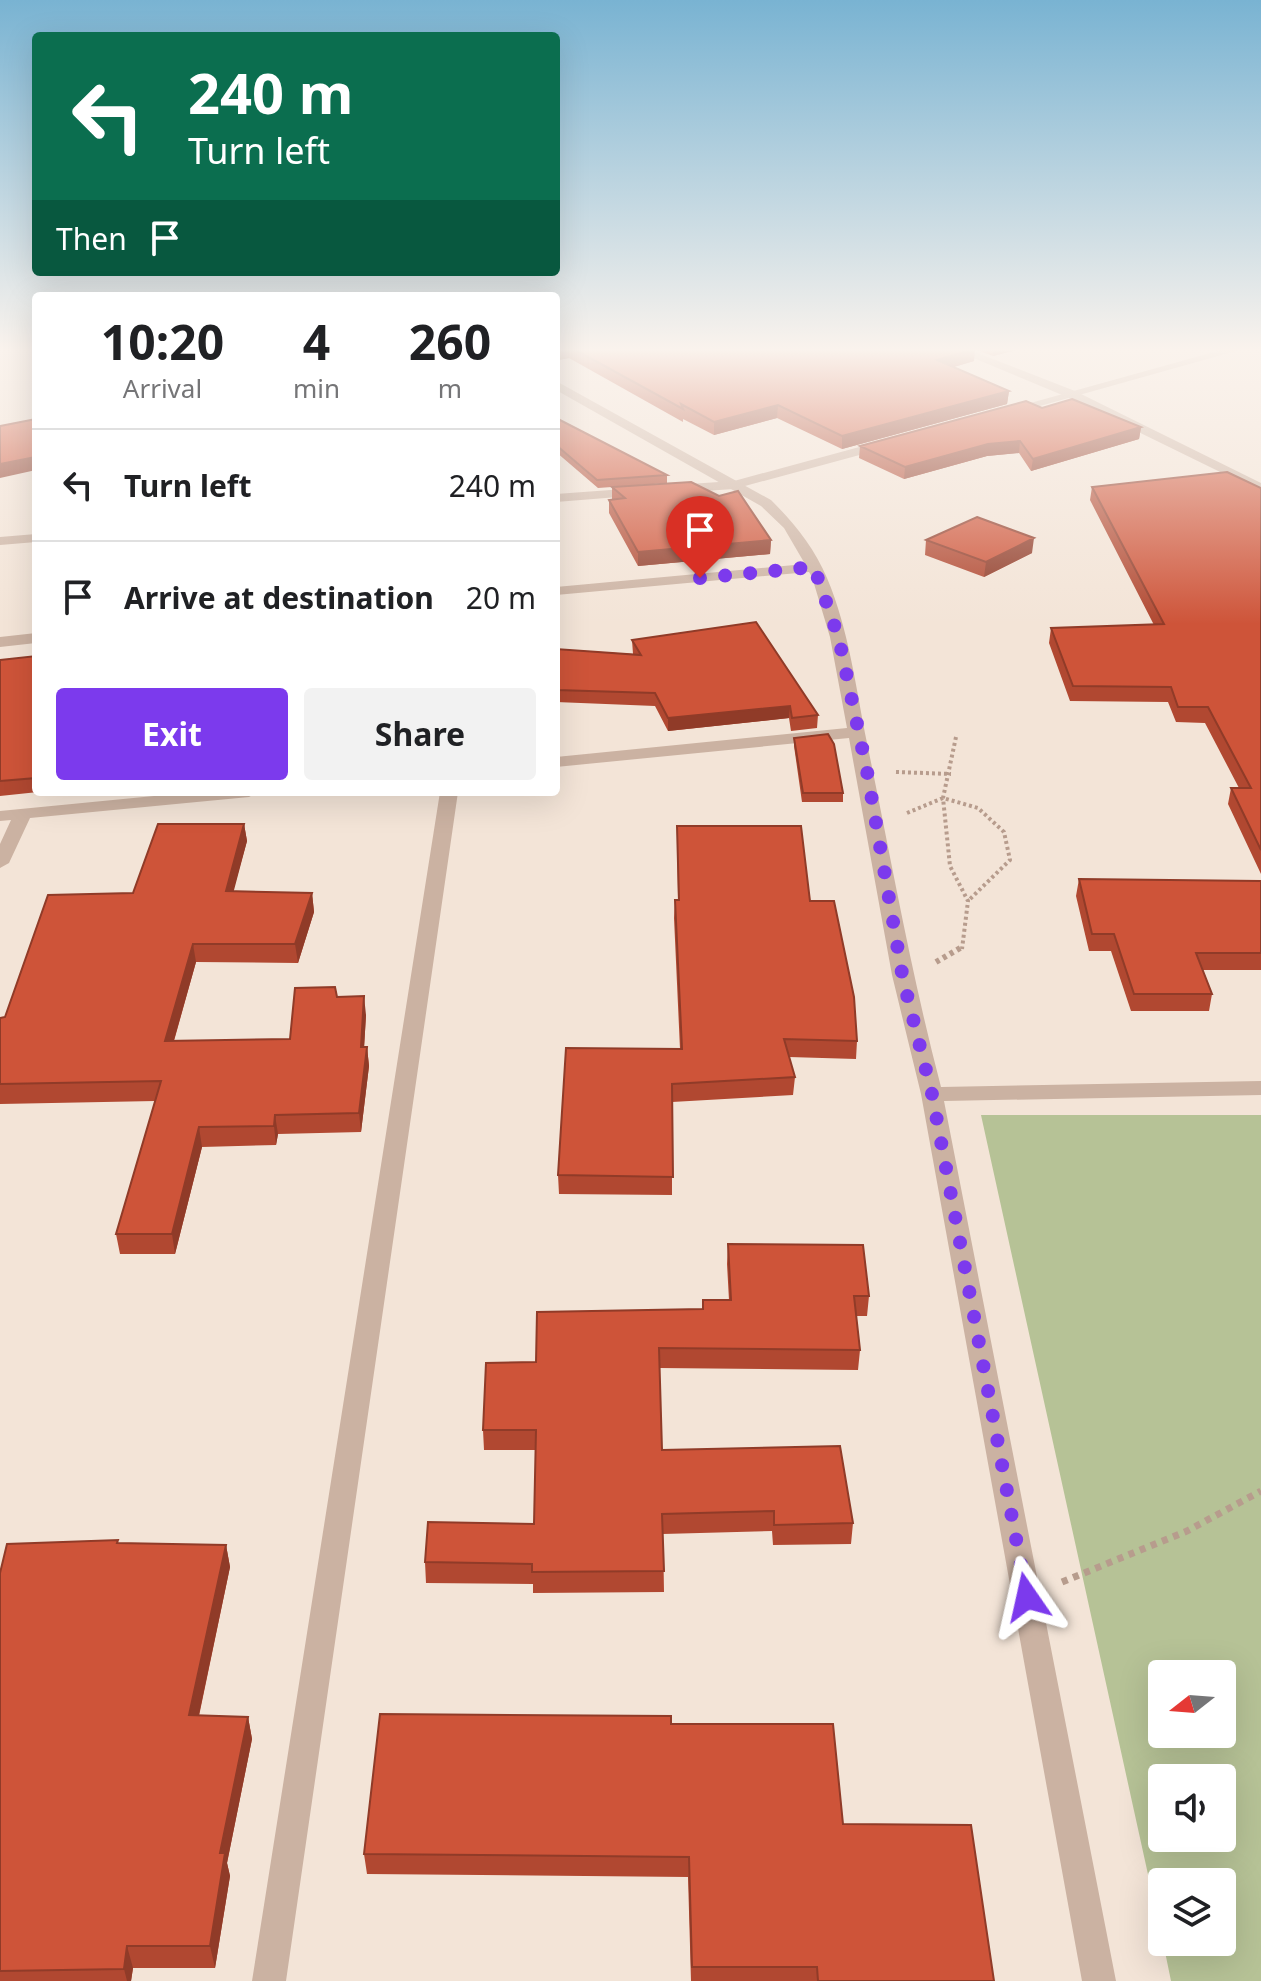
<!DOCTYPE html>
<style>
body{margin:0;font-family:"Noto Sans",sans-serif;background:#f2f2f2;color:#202124;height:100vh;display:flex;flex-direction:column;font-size:30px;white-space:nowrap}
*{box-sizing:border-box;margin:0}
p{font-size:26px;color:#757577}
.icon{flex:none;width:44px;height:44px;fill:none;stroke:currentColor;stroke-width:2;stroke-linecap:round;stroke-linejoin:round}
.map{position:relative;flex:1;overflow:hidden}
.details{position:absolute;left:32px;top:292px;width:528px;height:504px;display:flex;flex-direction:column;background:#fff;border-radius:8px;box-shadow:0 8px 32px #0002}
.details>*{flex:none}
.hud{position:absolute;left:32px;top:32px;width:528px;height:244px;border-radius:8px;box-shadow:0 8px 32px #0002;background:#0b6e4f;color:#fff;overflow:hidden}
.needle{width:52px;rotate:253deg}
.buttons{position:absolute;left:1148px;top:1660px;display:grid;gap:16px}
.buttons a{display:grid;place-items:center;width:88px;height:88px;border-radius:8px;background:#fff;box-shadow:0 8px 32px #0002;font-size:40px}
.pin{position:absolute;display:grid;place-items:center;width:68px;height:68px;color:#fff;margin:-82px -34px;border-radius:50% 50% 50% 0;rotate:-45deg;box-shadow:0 0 8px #0007}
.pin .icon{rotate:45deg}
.me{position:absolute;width:88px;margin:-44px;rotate:349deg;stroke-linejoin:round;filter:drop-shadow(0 0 6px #0008)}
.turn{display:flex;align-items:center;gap:28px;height:168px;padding:0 24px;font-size:36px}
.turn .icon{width:104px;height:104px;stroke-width:2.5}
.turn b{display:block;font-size:56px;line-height:68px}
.then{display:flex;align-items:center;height:76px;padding:0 24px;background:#0003;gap:16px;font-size:30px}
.eta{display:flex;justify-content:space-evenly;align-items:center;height:136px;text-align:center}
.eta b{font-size:48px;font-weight:700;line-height:56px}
.cta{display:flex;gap:16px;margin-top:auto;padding:16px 24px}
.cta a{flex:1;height:92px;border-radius:8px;background:#7c3aed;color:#fff;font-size:32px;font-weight:700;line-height:92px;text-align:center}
.cta a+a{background:#f2f2f2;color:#202124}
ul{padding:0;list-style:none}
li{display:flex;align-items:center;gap:24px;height:112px;padding:0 24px;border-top:2px solid #e0e0e0}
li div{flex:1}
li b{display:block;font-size:30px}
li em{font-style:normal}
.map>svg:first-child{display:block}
.green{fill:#b6c296;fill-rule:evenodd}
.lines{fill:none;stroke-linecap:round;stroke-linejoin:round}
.path-far2{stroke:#b79c8d;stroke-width:4;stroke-dasharray:3 3;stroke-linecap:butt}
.path-far1{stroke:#b79c8d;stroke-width:6;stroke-dasharray:4 4;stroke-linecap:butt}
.path{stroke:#b79c8d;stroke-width:7;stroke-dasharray:6 6;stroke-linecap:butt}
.minor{fill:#cbb2a2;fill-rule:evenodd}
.tertiary{fill:#cbb2a2;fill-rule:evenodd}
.wall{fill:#b14831}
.shaded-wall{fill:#903b28}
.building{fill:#ce5439;stroke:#903b28;stroke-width:2}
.route{stroke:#7c3aed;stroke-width:14;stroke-dasharray:0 25.2}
</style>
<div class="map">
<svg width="1261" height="1981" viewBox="0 0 1261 1981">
<rect width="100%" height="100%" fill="#f3e4d7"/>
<path class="green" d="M981 1115H1261V1981H1171L1163 1942H1222V1882H1162V1938ZM1162 1674H1222V1734H1162ZM1162 1778H1222V1838H1162Z"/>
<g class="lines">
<path class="path-far2" d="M956 737 943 798 950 866 968 901 962 949
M896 772 951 774
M907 813 943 798 978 808 1004 832 1010 860 968 901"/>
<path class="path-far1" d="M936 962 962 947"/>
<path class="path" d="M1062 1582 1187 1531 1261 1491"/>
<path class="minor" d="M947 347H962L1075 391 1261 483V492L1067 397Z
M556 381 771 500C794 523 814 547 827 578 849 630 856 689 867 743 891 858 911 973 941 1087L1261 1081V1095L944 1101 1116 1981H1082L921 1094 892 975 849 738 556 767V757L847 728 830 637 812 577 809 572 556 595V587L805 564 784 528 761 506 556 390Z
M36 633V643L0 647V637Z
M195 792H258L249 797 30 818 9 863 0 868V844L11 820 0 821V811Z
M440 792H458L286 1981H252Z"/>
<path class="tertiary" d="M1232 347H1250L1012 414 1002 411Z
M885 440 891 444 889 447 734 489 674 493 667 489 674 485 734 481Z
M638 488 645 492 643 495 556 502V494Z
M36 534V542L0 545V537Z"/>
</g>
<path class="wall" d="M556 347H969L974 361 954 367 1009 391 1007 404 842 449 777 418 714 435 683 419V422L569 358 558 360 556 359Z
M969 347H1027L993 356Z
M1042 408 1141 427 1139 439 1031 471 1019 453 987 456 904 479 859 458 860 446Z
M556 418 667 475V483L598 488 556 452Z
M612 487 771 540 770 554 638 566 609 513V500L612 499Z
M1092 487 1261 488V874L1228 804 1231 788H1239L1205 723 1176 722 1168 702 1070 701 1049 643 1051 628 1154 625 1090 500Z
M926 540 1032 553 984 577 925 555Z
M632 640 818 715 817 728 791 731 789 718 668 731 655 706 556 702V649L633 654Z
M36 656V792H38L0 796V660Z
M794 738 843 793V802H802L794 746Z
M244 824 247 841 233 891 312 893 314 912 298 963 196 962 174 1041 290 1039 337 997 366 1015 364 1047H367L369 1066 361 1132 278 1134 276 1145 202 1147 175 1254H120L116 1234 155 1101 0 1104V1018L5 1017 133 893Z
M677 842 810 901 857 1041 856 1059 789 1057 795 1077 793 1095 672 1102V1195L559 1194 558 1175 680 1049 674 918 675 900H678Z
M1079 879 1261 881V970H1203L1212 994 1209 1011H1131L1111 951H1089L1076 896Z
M728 1244 869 1296 867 1316H856L860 1350 858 1370 659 1368 662 1450 853 1523 851 1544 773 1545 772 1531 663 1534 664 1592 533 1593V1584L426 1583 425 1562 534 1524 536 1450H484L483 1430 536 1362 729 1300 727 1264Z
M118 1543 226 1545 230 1567 199 1716 248 1717 252 1739 227 1863 230 1876 215 1968H133L131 1981H0V1573Z
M671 1724 843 1824 994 1981H691L688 1877 367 1874 364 1854Z"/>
<path class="shaded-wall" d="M564 347H569V358L558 360V348Z
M994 347H1027L993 356Z
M975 349 974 361 936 372 937 360Z
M1009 391 1007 404 842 449V436Z
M778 405 777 418 714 435V422Z
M1141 427 1139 439 1031 471 1033 459Z
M1020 441 1019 453 987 456 904 479 905 467 988 444Z
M35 457 36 470 0 478V464Z
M1034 538 1032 553 984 577 986 562Z
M771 540 770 554 638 566V552Z
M790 706 789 718 668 731V718Z
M244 824 247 841 229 909 226 891Z
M312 893 314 912 298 963 295 944Z
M193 944 196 962 168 1061 165 1041Z
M364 996 366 1015 363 1066 361 1047Z
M367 1047 369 1066 361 1132 359 1113Z
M275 1115 278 1134 276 1145 274 1126Z
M199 1127 202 1147 175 1254 172 1234Z
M226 1545 230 1567 194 1738 189 1715Z
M248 1717 252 1739 227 1863 230 1876 215 1968 210 1946 220 1853Z
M127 1946 133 1968 131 1981H127L124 1969Z"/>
<path class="building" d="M570 347H969L975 349 937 360 1009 391 842 436 778 405 714 422 681 404 683 409Z
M1072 399 1141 427 1033 459 1020 441 988 444 905 467 860 446 1026 401 1042 408Z
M556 418 667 475 597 480 556 445Z
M36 419V458L35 457 0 464V426Z
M1227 472 1261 488V850L1231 788H1251L1208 707H1178L1171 687 1073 686 1051 628 1164 624 1092 487Z
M691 482 719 496 738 491 771 540 638 552 609 500 625 498 612 487Z
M977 517 1034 538 986 562 926 540Z
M756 622 818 715 792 718 790 706 668 718 655 693 556 690V649L641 655 632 640Z
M36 656V778L0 781V660Z
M828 734 834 744 843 793H803L794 738Z
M158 824H244L226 891 312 893 295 944H193L165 1041 290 1039 295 988 335 987 337 997 364 996 361 1047H367L359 1113 275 1115 274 1126 199 1127 172 1234H116L161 1081 0 1084V1018L5 1017 48 895 133 893Z
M677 826H801L810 901H834L854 997 857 1041 784 1039 795 1077 672 1084 673 1177 558 1175 566 1048 682 1049 675 900H679Z
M1079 879 1261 881V953H1196L1212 994H1134L1114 934H1092Z
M728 1244 863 1245 869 1296H854L860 1350 659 1348 662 1450 840 1446 853 1523 774 1525V1511L662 1514 664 1571 532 1572V1564L425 1562 428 1522 534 1524 536 1430H483L486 1363 536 1362 537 1312 703 1309V1300H731Z
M118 1540 117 1543 226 1545 189 1715 248 1717 220 1853H225L210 1946H127L124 1969 0 1971V1573L7 1544Z
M380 1714 671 1716V1724H833L843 1824 971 1825 994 1981H818L817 1967H692L689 1857 364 1854Z"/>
<linearGradient id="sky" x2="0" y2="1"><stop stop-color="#79b3d2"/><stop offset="0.56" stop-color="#faf3ed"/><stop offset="1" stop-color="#faf3ed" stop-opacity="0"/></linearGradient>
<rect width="1261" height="624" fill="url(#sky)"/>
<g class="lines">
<path class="route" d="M700 578 814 567 839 639 867 771 903 979 932 1094 1027 1597"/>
</g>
</svg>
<div class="buttons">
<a><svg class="needle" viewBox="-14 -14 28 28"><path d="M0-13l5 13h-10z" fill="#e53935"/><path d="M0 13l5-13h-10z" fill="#757577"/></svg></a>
<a><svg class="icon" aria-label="sound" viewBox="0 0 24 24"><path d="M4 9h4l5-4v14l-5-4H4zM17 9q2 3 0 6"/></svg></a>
<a><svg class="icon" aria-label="layers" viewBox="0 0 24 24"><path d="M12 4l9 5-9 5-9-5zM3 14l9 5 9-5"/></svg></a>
</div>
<div class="pin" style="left:700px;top:578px;background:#d93025"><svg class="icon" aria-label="arrive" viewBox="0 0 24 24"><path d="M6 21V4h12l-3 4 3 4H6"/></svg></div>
<svg class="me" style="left:1027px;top:1597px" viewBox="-20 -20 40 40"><path d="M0-17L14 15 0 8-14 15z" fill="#7c3aed" stroke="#fff" stroke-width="4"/></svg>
<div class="hud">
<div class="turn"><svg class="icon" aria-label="left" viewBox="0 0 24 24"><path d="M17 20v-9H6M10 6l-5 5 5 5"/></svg><div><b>240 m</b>Turn left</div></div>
<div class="then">Then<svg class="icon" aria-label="arrive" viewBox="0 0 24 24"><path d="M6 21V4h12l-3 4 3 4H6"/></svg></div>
</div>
<section class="details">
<div class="eta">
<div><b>10:20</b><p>Arrival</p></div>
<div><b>4</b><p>min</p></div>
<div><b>260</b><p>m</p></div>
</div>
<ul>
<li><svg class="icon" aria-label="left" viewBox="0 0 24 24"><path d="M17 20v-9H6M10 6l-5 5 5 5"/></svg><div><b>Turn left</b></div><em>240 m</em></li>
<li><svg class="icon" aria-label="arrive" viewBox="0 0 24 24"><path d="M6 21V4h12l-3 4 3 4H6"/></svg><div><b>Arrive at destination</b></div><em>20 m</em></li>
</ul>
<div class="cta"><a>Exit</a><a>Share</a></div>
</section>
</div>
